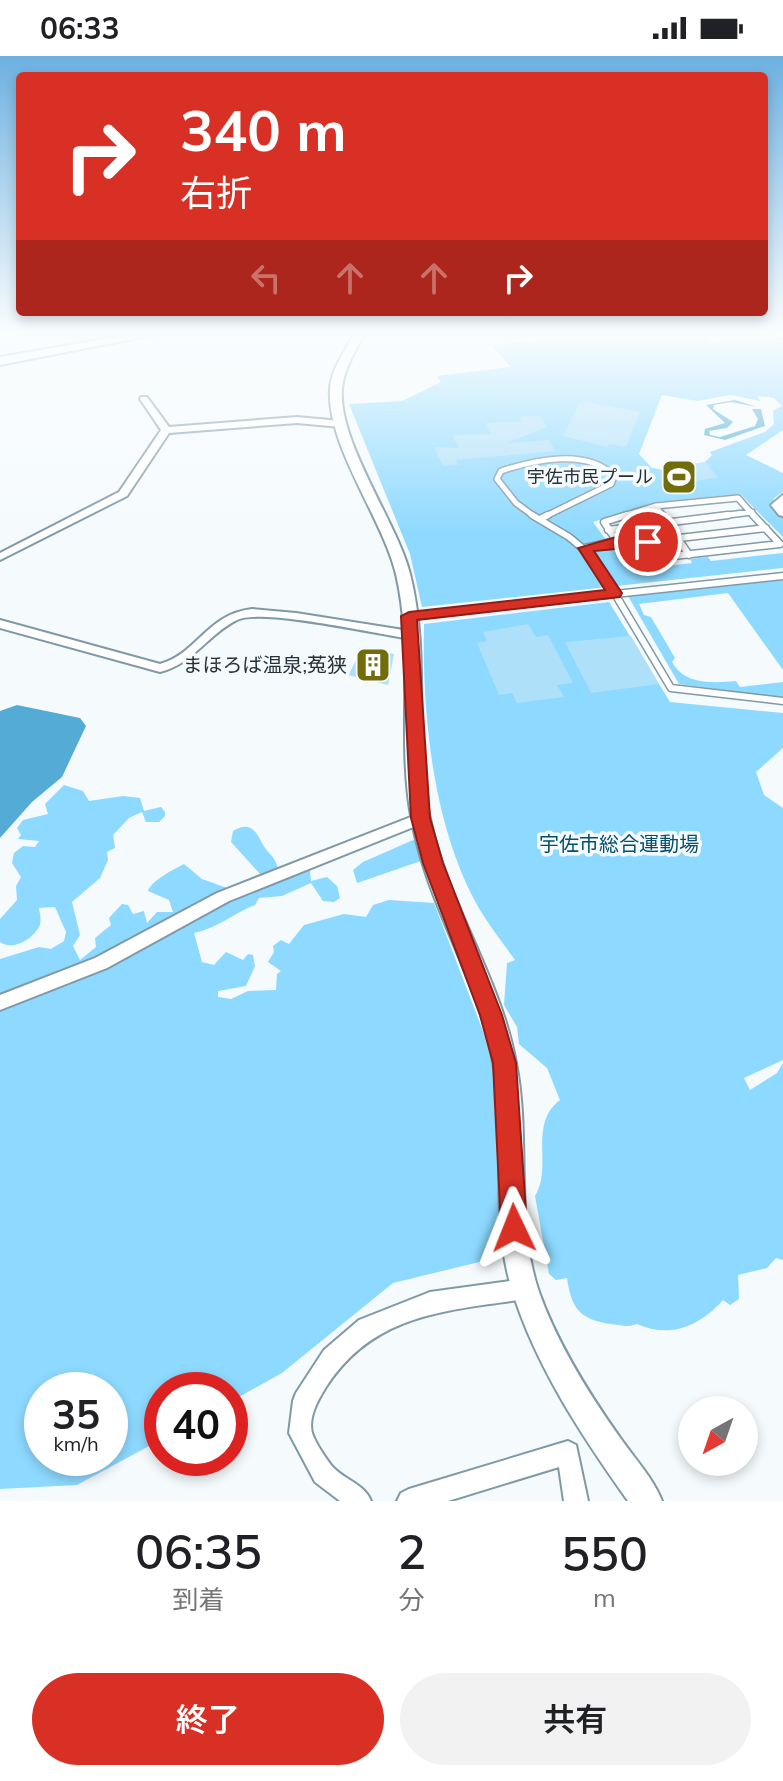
<!DOCTYPE html>
<html lang="ja">
<meta charset="utf-8">
<style>
body{margin:0;font-family:Mulish,"Noto Sans JP",sans-serif;background:#f2f2f2;color:#202124;height:100vh;display:flex;flex-direction:column;font-size:30px;white-space:nowrap}
*{box-sizing:border-box;margin:0}
p{font-size:26px;color:#757577}
.icon{flex:none;width:44px;height:44px;fill:none;stroke:currentColor;stroke-width:2;stroke-linecap:round;stroke-linejoin:round}
.map{position:relative;height:1445px;overflow:hidden}
.sheet{display:flex;flex-direction:column;background:#fff;flex:1}
.sheet>*{flex:none}
.top-card{position:absolute;left:16px;top:16px;width:752px;height:244px;border-radius:8px;box-shadow:0 4px 12px #0003;background:#d93025;color:#fff;overflow:hidden}
.needle{width:52px;rotate:220deg}
.tools{position:absolute;left:678px;top:1340px;display:grid;gap:16px}
.tools a{display:grid;place-items:center;width:80px;height:80px;border-radius:50%;background:#fff;box-shadow:0 4px 12px #0003;font-size:40px}
.speed{position:absolute;left:24px;top:1316px;display:flex;gap:16px;font-size:40px;font-weight:700;text-align:center}
.speed>*{display:grid;place-content:center;width:104px;height:104px;border-radius:50%;background:#fff;box-shadow:0 4px 12px #0003;line-height:1}
.speed small{font-size:20px;font-weight:400}
.speed .limit{border:12px solid #d22;background:#fff;color:#111}
.pin{position:absolute;display:grid;place-items:center;width:68px;height:68px;color:#fff;margin:-34px;border:4px solid #fff;border-radius:50%;box-shadow:0 2px 8px #0007}
.me{position:absolute;width:88px;margin:-44px;rotate:358deg;stroke-linejoin:round;filter:drop-shadow(0 0 6px #0008)}
.turn{display:flex;align-items:center;gap:28px;height:168px;padding:0 32px;font-size:36px}
.turn .icon{width:104px;height:104px;stroke-width:2.5}
.turn b{display:block;font-size:56px;line-height:68px}
.lanes{display:flex;align-items:center;height:76px;padding:0 32px;background:#0003;justify-content:center;gap:40px;direction:ltr}
.lanes .off{opacity:.35}
.eta{display:flex;justify-content:space-evenly;align-items:center;height:136px;text-align:center}
.eta b{font-size:48px;font-weight:600;line-height:56px}
.button{display:flex;gap:16px;margin-top:auto;padding:16px 32px}
.button a{flex:1;height:92px;border-radius:48px;background:#d93025;color:#fff;font-size:32px;font-weight:600;line-height:92px;text-align:center}
.button a+a{background:#f2f2f2;color:#202124}
.status{display:flex;justify-content:space-between;align-items:center;height:56px;padding:0 40px;background:#fff;direction:ltr}
.status svg{height:22px;fill:currentColor}
.map>svg:first-child{display:block}
.green{fill:#8ed9ff;fill-rule:evenodd}
.water{fill:#54abd5}
.building{fill:#afe0fa}
.lines{fill:none;stroke-linecap:round;stroke-linejoin:round}
.service-far1-casing{stroke:#8099a7;stroke-width:8}
.service-casing{stroke:#8099a7;stroke-width:9}
.minor-casing{stroke:#8099a7;stroke-width:4}
.tertiary-casing{stroke:#8099a7;stroke-width:4}
.secondary-casing{stroke:#8099a7;stroke-width:4}
.service-far1{stroke:#fff;stroke-width:5}
.service{stroke:#fff;stroke-width:6}
.minor{fill:#fff;fill-rule:evenodd}
.tertiary{fill:#fff;fill-rule:evenodd}
.secondary{fill:#fff;fill-rule:evenodd}
.route{fill:#d93025;stroke:#8d1f18;stroke-width:2}
.labels{text-anchor:middle;stroke-width:7;stroke-linejoin:round;paint-order:stroke}
.far-poi-label{font-size:18px;fill:#263137;stroke:#f5fafd;text-anchor:end}
.poi-label{font-size:20px;fill:#263137;stroke:#f5fafd;text-anchor:end}
.park-label{font-size:20px;fill:#044f6c;stroke:#f5fafd}
</style>
<div class="status"><b>06:33</b><svg viewBox="0 0 49 12"><path d="M0 12V9h3v3zM5 12V6h3v6zM10 12V3h3v9zM15 12V0h3v12zM26 1h20v11H26zM47 4h2v5h-2z"/></svg></div>
<div class="map">
<svg width="783" height="1445" viewBox="0 0 783 1445">
<rect width="100%" height="100%" fill="#f5fafd"/>
<path class="green" d="M634 275H697L710 285 783 282V374L746 399 783 417V436L774 442 773 449 783 460V481L740 438 657 446 593 466 626 511 638 509 641 513 692 507 690 503 708 501 711 505 783 497V512L422 551 410 498 349 348 402 345 441 326 437 320 511 311 491 289ZM662 339 697 345 730 339 760 345 757 340 774 342 782 350 773 355 774 368 765 376 710 396 712 399 705 406 664 414 652 412 639 398Z
M783 524V614L728 537 639 548 644 559 651 561 675 602 672 606C685 629 711 627 736 625L740 631 783 626V642L679 628 628 540Z
M609 546 670 646 783 657V692L756 716 764 739 783 752V1004L744 1022 750 1034 777 1017 783 1007V1204L776 1202 767 1212 738 1219 739 1243 730 1249 723 1244C700 1270 670 1283 637 1268 628 1271 626 1270 618 1269 584 1265 572 1258 567 1222L556 1224 549 1218 535 1140C553 1111 528 1068 560 1044L547 1012 519 988 517 971 504 949 507 907 515 904C504 888 490 871 480 854 433 773 422 660 424 568Z
M64 729 83 735 89 745 123 740 140 742 144 755 161 751 165 756V760L159 766H146L142 756 129 762 113 779 115 792 107 796 108 804 100 822 72 846 80 879 73 890 80 904 96 891 95 882 111 869 109 862 122 848 128 849 133 858 144 855 147 867 157 856H173L169 844 148 835C151 825 174 813 184 808L202 823 230 833 261 819 231 786 233 775C250 765 255 774 262 787 269 800 274 797 279 815L301 808 310 815 311 825 327 821 337 830 340 842 334 846 323 845 311 827 282 840 259 842 255 849C234 857 218 872 194 877L202 906 214 909 226 896 243 904 248 898 253 899 255 910 246 930 218 935V941L231 943 248 935 276 934 277 918 281 915 268 906 274 896 273 890 281 884 289 888 304 869 344 858 366 861 373 849 389 844 434 847 486 983 501 1047 504 1200 393 1227 282 1317 230 1346V1334H162V1383L77 1429 0 1433V903L39 891 51 893 64 885 66 876 55 851 39 852C40 859 42 865 39 871 32 884 12 895 0 886V863L17 844 16 830 21 821 12 807 14 797 23 790 35 791 39 785 18 783 21 779 17 772 23 764 48 758 45 748ZM42 1334H110V1402H42Z
M413 784 422 787 425 797 421 805 357 827 353 814 363 806Z"/>
<path class="water" d="M735 344 757 351 731 346 714 349 713 353 733 366 727 372 709 375 710 379 720 381 755 370 758 363 752 353H761L765 370 725 384 704 379 705 373 725 367 706 349Z
M17 649 80 662 86 670 62 721 32 746 0 782V655Z"/>
<path class="building" d="M581 345 640 356 626 391 609 388 607 391 563 380Z
M540 360 547 371 507 387 548 384 556 395 456 404 458 409 443 410 434 391 459 392 452 379 491 378 486 367 522 366 519 361Z
M705 406 718 421 675 429 664 414Z
M528 568 536 581 548 579 573 627 557 629 564 641 517 647 512 637 499 639 477 587 487 585 483 576Z
M631 580 659 628 591 637 565 586Z
M363 592 394 598 388 629 348 619Z"/>
<g class="lines">
<defs>
<path id="service-far1" d="M656 450 663 461
M535 461 516 447 497 423 501 415C534 404 587 392 614 420L611 428 544 461
M620 461 656 450 738 442 755 461
M712 461 752 456"/>
<path id="service" d="M532 459 569 481 593 501 671 632 783 645
M627 459 604 466 630 505 780 488 753 459
M662 459 689 499
M540 463 548 459
M608 474 728 459
M619 489 766 472
M585 492 616 485
M411 560 783 520"/>
<path id="minor" d="M762 275 783 277V282L763 277Z
M141 341H147L169 371 297 361 341 365 346 368 341 371 297 367 169 377 127 440 0 504V497L119 436 161 374 140 343Z
M783 439V460L779 459 771 449Z
M252 553 296 557 410 575 416 579 410 583C377 578 261 552 237 564 208 578 193 608 160 616L0 572V564L160 608C197 598 207 558 252 553Z
M421 757 426 758 428 762 426 766 229 845 107 912 0 954V939L95 902 217 837Z
M525 1223 532 1226 535 1233 532 1240 525 1243C446 1255 374 1257 326 1331 318 1344 308 1361 312 1377 315 1386 325 1401 331 1409 342 1423 364 1427 371 1445H340L315 1426 289 1377 293 1345 296 1337 324 1294 359 1264 430 1236Z
M568 1385 576 1389 588 1445H564L559 1411 448 1445H397L401 1437 409 1433Z"/>
<path id="tertiary" d="M355 275H365C358 292 346 308 343 326 332 378 397 465 410 518 431 600 412 685 431 767 449 850 501 923 516 1007 531 1083 514 1162 539 1236 558 1289 589 1338 621 1383 635 1403 653 1422 662 1445H628C582 1380 536 1311 512 1234 489 1159 507 1081 493 1006 478 922 427 849 412 765 396 684 415 599 396 518 382 461 326 389 330 332 332 311 347 293 355 275Z"/>
<path id="secondary" d="M151 275H174L0 309V301Z"/>
</defs>
<use href="#service-far1" class="service-far1-casing"/>
<use href="#service" class="service-casing"/>
<use href="#minor" class="minor-casing"/>
<use href="#tertiary" class="tertiary-casing"/>
<use href="#secondary" class="secondary-casing"/>
<use href="#service-far1" class="service-far1"/>
<use href="#service" class="service"/>
<use href="#minor" class="minor"/>
<use href="#tertiary" class="tertiary"/>
<use href="#secondary" class="secondary"/>
</g>
<linearGradient id="sky" x2="0" y2="1"><stop stop-color="#6db0e0"/><stop offset="0.58" stop-color="#fafdfe"/><stop offset="1" stop-color="#fafdfe" stop-opacity="0"/></linearGradient>
<rect width="783" height="477" fill="url(#sky)"/>
<path class="route" d="M616 481C628 485 645 477 655 486L648 490 594 495 622 537 620 541 417 564 430 762 443 807 502 959 516 1007 527 1172 523 1181 514 1185 504 1181 501 1172 493 1007 480 959 423 807 411 762 401 560 409 556 605 534 578 492Z"/>
<defs>
<symbol id="stadium-square" viewBox="-11 -11 22 22"><rect x="-9" y="-9" width="18" height="18" rx="4" fill="#716d0b" stroke="#f5fafd"/><path d="M0-5a6.5 5 0 1 0 0 10a6.5 5 0 1 0 0-10ZM-3.5-1.8h7v3.6h-7Z" fill="#fff"/></symbol>
<symbol id="building-square" viewBox="-11 -11 22 22"><rect x="-9" y="-9" width="18" height="18" rx="4" fill="#716d0b" stroke="#f5fafd"/><path d="M-4-6H4V6H1V3H-1V6H-4ZM-2.5-4.3h1.7v1.8h-1.7ZM.8-4.3h1.7v1.8H.8ZM-2.5-1h1.7V.8h-1.7ZM.8-1h1.7V.8H.8Z" fill="#fff"/></symbol>
</defs>
<g fill-rule="evenodd">
<use href="#stadium-square" x="659" y="401" width="40" height="40"/>
<use href="#building-square" x="353" y="589" width="40" height="40"/>
</g>
<g class="labels">
<g class="far-poi-label">
<text x="653" y="427">宇佐市民プール</text>
</g>
<g class="poi-label">
<text x="347" y="616">まほろば温泉;菟狭</text>
</g>
<g class="park-label">
<text x="619" y="795">宇佐市総合運動場</text>
</g>
</g>
</svg>
<div class="tools">
<a><svg class="needle" viewBox="-14 -14 28 28"><path d="M0-13l5 13h-10z" fill="#e53935"/><path d="M0 13l5-13h-10z" fill="#757577"/></svg></a>
</div>
<div class="speed"><div>35<small>km/h</small></div><div class="limit">40</div></div>
<div class="pin" style="left:648px;top:486px;background:#d93025"><svg class="icon" aria-label="arrive" viewBox="0 0 24 24"><path d="M6 21V4h12l-3 4 3 4H6"/></svg></div>
<svg class="me" style="left:514px;top:1172px" viewBox="-20 -20 40 40"><path d="M0-17L14 15 0 8-14 15z" fill="#d93025" stroke="#fff" stroke-width="4"/></svg>
<div class="top-card">
<div class="turn"><svg class="icon" aria-label="right" viewBox="0 0 24 24"><path d="M7 20v-9h11M14 6l5 5-5 5"/></svg><div><b>340 m</b>右折</div></div>
<div class="lanes"><svg class="icon off" aria-label="left" viewBox="0 0 24 24"><path d="M17 20v-9H6M10 6l-5 5 5 5"/></svg><svg class="icon off" aria-label="ahead" viewBox="0 0 24 24"><path d="M12 20V5M6 11l6-6 6 6"/></svg><svg class="icon off" aria-label="ahead" viewBox="0 0 24 24"><path d="M12 20V5M6 11l6-6 6 6"/></svg><svg class="icon" aria-label="right" viewBox="0 0 24 24"><path d="M7 20v-9h11M14 6l5 5-5 5"/></svg></div>
</div>
</div>
<section class="sheet">
<div class="eta">
<div><b>06:35</b><p>到着</p></div>
<div><b>2</b><p>分</p></div>
<div><b>550</b><p>m</p></div>
</div>
<div class="button"><a>終了</a><a>共有</a></div>
</section>
